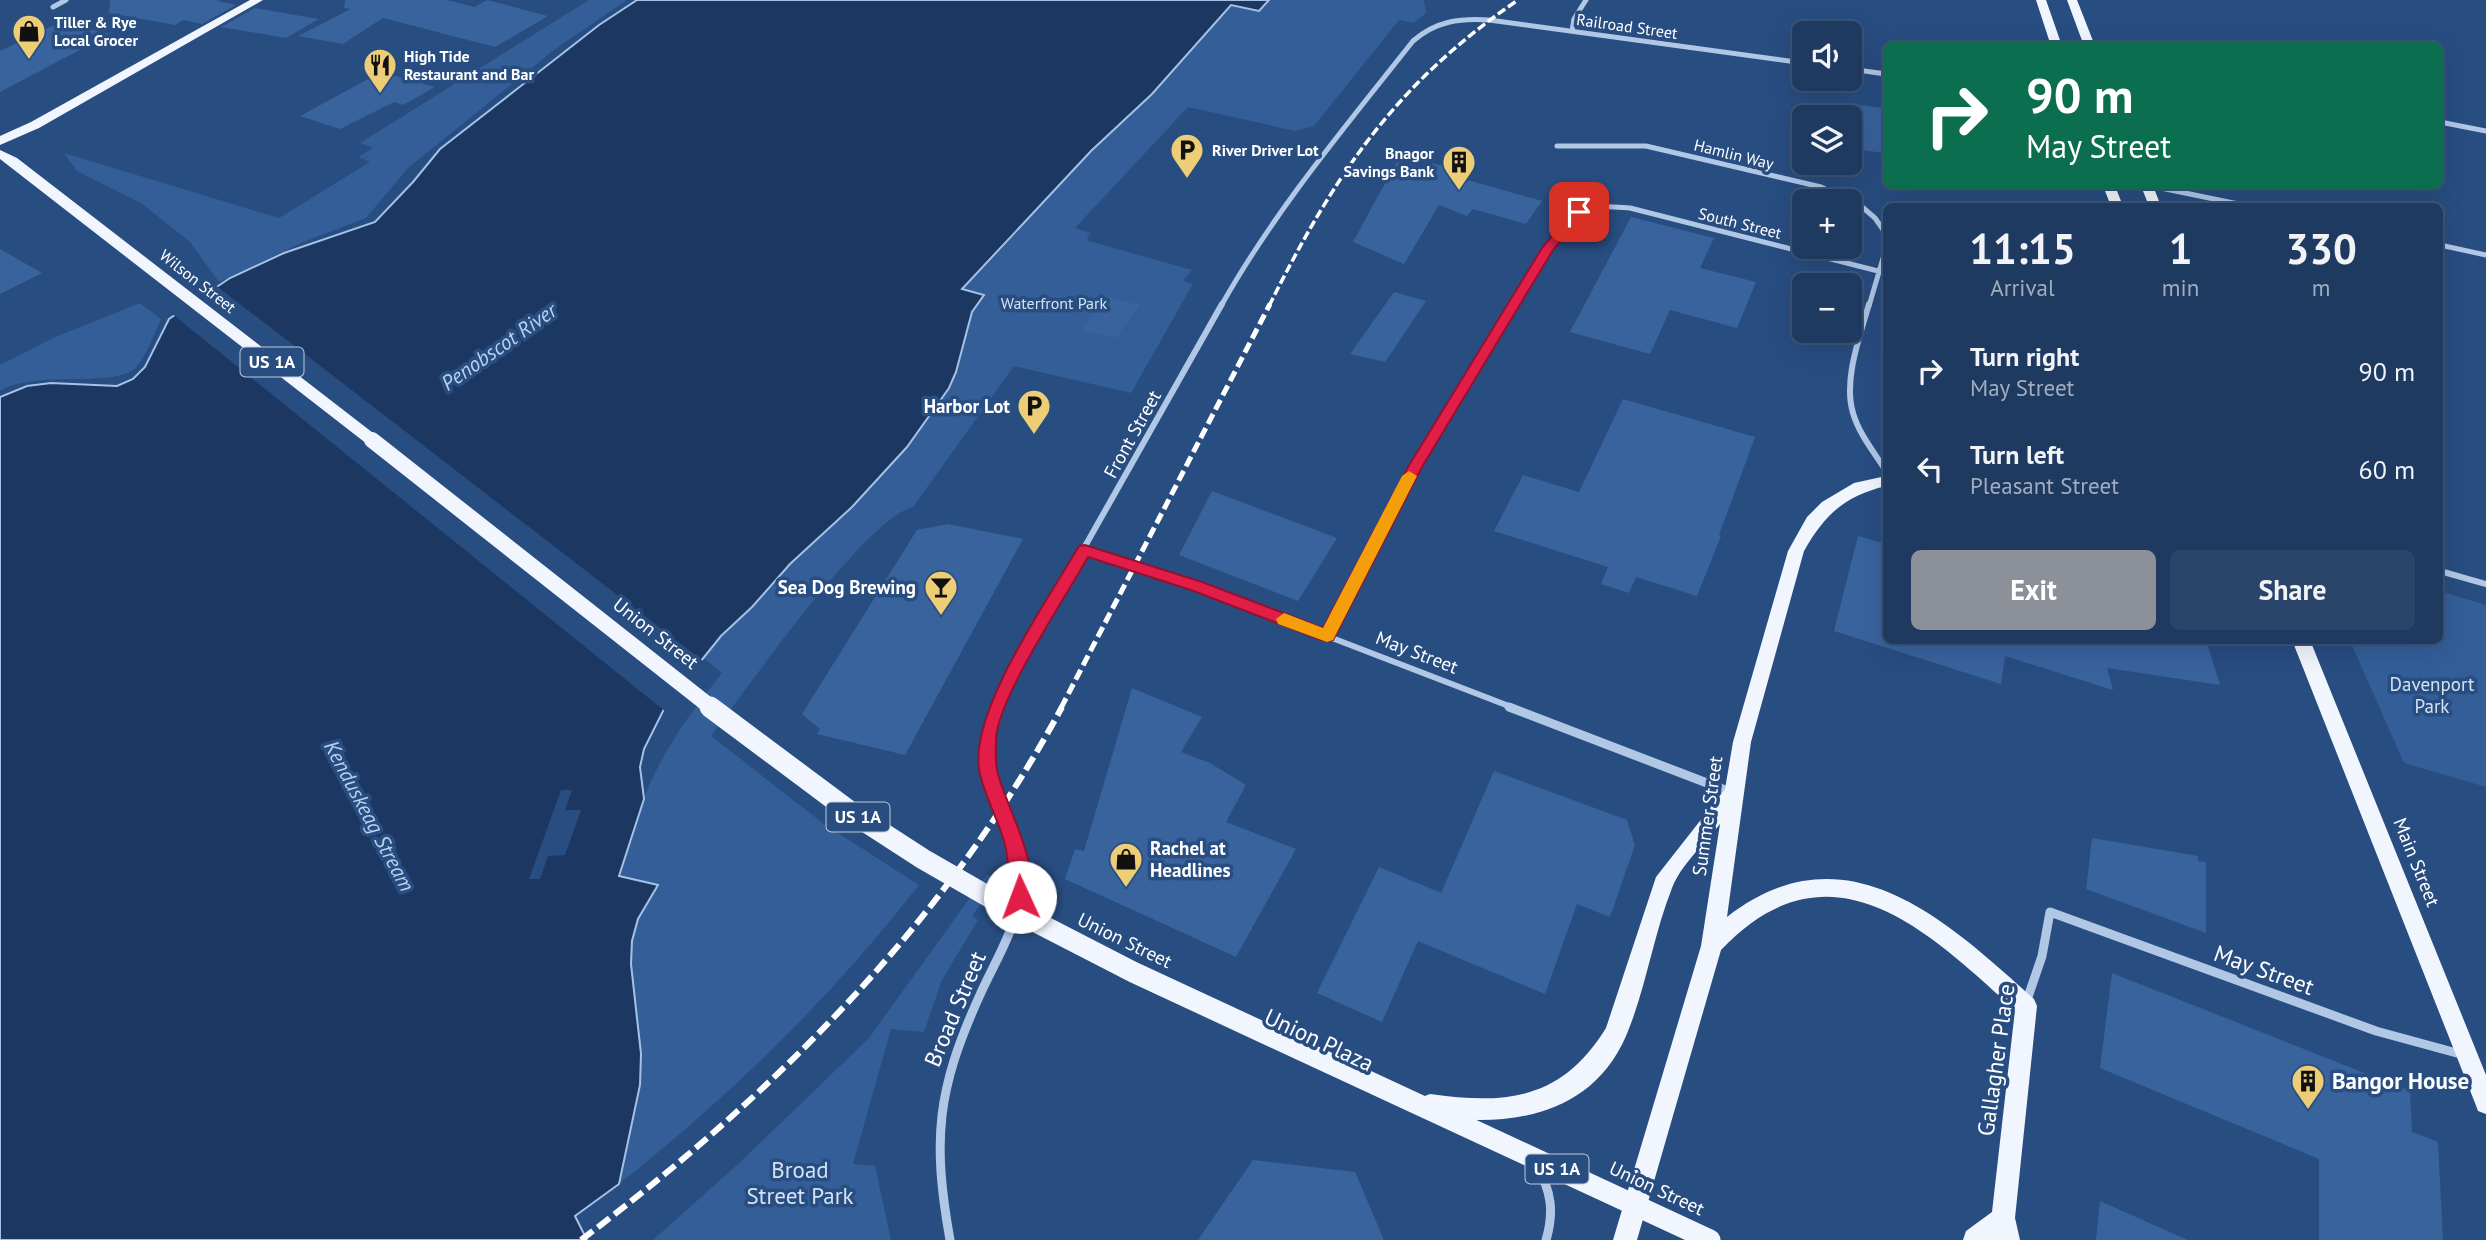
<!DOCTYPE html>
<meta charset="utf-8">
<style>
body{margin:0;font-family:"PT Sans",sans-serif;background:#2b456a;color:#f1f3f6;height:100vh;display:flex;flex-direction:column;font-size:26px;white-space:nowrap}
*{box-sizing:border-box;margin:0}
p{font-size:23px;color:#a1adbd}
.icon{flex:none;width:38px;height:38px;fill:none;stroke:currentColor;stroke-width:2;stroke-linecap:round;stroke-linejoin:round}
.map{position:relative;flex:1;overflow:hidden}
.sheet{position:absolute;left:1883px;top:203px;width:560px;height:441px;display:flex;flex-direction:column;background:#1e3a61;border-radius:10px;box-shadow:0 7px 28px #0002,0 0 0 2px #3c5476}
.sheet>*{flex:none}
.hud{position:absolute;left:1883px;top:42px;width:560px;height:147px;border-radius:10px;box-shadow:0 7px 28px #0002,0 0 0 2px #3c5476;background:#0b6e4f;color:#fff;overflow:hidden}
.controls{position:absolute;left:1792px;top:21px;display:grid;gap:14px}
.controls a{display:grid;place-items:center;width:70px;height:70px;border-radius:10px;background:#1e3a61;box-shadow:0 7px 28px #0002,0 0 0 2px #3c5476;font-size:35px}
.pin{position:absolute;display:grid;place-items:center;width:60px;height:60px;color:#fff;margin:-30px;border-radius:14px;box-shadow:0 4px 10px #0006}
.me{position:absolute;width:77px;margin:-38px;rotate:358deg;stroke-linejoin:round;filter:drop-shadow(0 0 5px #0008)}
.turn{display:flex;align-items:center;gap:24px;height:147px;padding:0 28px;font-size:32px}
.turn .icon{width:91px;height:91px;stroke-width:2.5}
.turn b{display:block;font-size:49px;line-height:60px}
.eta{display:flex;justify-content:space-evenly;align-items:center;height:119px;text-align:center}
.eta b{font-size:42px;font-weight:600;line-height:49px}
.primary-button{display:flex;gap:14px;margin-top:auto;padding:14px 28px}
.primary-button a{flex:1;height:80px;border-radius:10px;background:#8c9099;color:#fff;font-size:28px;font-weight:600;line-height:80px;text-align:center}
.primary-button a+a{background:#2b456a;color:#f1f3f6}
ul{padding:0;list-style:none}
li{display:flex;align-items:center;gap:21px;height:98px;padding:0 28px}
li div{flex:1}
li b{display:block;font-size:26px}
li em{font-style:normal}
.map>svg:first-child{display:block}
.green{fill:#335e98}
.water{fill:#1c3862;stroke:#a5c2e6;stroke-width:2}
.pier{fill:#284d81}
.building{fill:#39639d}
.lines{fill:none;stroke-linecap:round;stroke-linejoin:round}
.street-far2{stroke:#b0c7e6;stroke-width:5}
.street-far1{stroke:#b0c7e6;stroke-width:6}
.street{stroke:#b0c7e6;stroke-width:9}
.primary{fill:#f1f5fd;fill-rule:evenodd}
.rail-far2{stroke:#fff;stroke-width:3.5;stroke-dasharray:9 3.5;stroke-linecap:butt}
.rail-far1{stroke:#fff;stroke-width:5;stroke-dasharray:11 5;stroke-linecap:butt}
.rail{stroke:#fff;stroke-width:6;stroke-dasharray:15 6;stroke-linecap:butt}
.primary-bridge-far1{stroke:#f1f5fd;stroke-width:16}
.primary-bridge{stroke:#f1f5fd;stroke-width:21}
.route{fill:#e11d48;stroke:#92132f;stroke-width:2}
.slow{fill:#f59e0b}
.labels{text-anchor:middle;stroke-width:7;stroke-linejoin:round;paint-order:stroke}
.far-poi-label{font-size:16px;font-weight:bold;fill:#fff;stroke:#284d81;text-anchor:start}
.far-street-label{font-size:16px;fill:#fff;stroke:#284d81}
.far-park-label{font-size:16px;fill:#d3e2f5;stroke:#284d81}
.shield{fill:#284d81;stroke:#becad9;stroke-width:2}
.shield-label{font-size:18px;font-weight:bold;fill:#fff}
.poi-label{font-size:19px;font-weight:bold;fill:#fff;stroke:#284d81;text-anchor:end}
.street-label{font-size:19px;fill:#fff;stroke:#284d81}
.park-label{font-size:19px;fill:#d3e2f5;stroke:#284d81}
.water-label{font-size:21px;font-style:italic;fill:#bbd1ed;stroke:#284d81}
.near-street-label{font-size:23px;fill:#fff;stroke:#284d81}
.near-poi-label{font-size:23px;font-weight:bold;fill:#fff;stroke:#284d81;text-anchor:start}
.near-park-label{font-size:23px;fill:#d3e2f5;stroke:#284d81}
</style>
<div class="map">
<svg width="2486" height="1240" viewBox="0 0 2486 1240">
<rect width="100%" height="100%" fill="#284d81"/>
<path class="green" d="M589 0H627L554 50 408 168 366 218 303 242 219 282 190 242 141 203 77 171 64 153 279 218 370 162 358 157 373 148 360 143Z
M1269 0H1424L1426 13 1414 23 1399 20 1314 126 1295 131 1188 107 1075 228 1091 233 1087 237 1089 241 1192 270 1183 281 1193 284 1131 393 1014 366 913 507C865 519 746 690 711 736L824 824 919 885C830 999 732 1094 619 1184L640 1085 641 1054 631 964 632 941 638 919 658 885 618 877C627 851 634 824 644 798 662 751 691 712 722 673L702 657 752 607 790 564 852 507 907 447 938 406 956 372 972 312 984 295 962 290 1091 151 1152 94 1231 5 1258 11Z
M140 303 161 319C154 334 147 355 136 367 117 389 36 369 0 391V365L53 338Z
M2440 591 2486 605V787L2404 763 2350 641 2440 640Z
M987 874 998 880 972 916 978 920 942 980 924 1032 891 1029 853 1164 875 1166 891 1240H653L737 1165 869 1038Z"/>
<path class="water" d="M637 0H1269L1259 11 1231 5 1152 94 1091 151 962 289 984 295 972 312 956 372 949 388 907 447 852 507 790 564 752 607 721 636 667 703 644 749 640 767 644 799 619 876 658 885 638 919 632 941 631 964 641 1054 640 1085 619 1184 575 1216 587 1240H0V397L27 386 51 383 117 386 133 379 145 367 169 319 230 278 284 253 375 222 413 182 440 149 599 25Z"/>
<path class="pier" d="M214 284 703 661 666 712 171 313Z
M561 790H572L565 810H581L565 855 548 856 540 879H529Z"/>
<path class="building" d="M110 0H220L217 1 236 5 202 24 183 20 175 25 109 13Z
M345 0H447L474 7 487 0 548 16 495 47 383 18 343 44 298 36 351 9 344 8Z
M255 8 319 19 286 38 221 27Z
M66 24 110 34 0 92V51L52 26Z
M381 72 435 87 403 105 394 102 340 129 300 116Z
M1850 104 1886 108V153L1850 149Z
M1397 161 1427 169 1432 163 1469 173 1464 179 1542 201 1526 224 1473 209 1467 216 1439 205 1404 264 1353 242Z
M1631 217 1714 238 1700 268 1756 282 1737 328 1670 310 1650 354 1570 332Z
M0 249 42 273 0 294Z
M1394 292 1426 301 1385 362 1350 354Z
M1107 297 1140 305 1116 338 1082 330Z
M1623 399 1755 437 1719 535 1721 536 1697 596 1636 577 1629 593 1601 584 1608 567 1494 531 1523 475 1579 492Z
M1212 491 1337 538 1298 601 1179 555Z
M948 524 1023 539 905 755 817 734 820 729 802 714 917 530Z
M1858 536 1886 544V640H2206L2220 685 2107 668 2113 690 2005 656 2001 684 1834 631Z
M1132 688 1202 717 1181 752 1210 763 1246 785 1226 822 1296 849 1236 957 1065 879 1075 849 1084 851Z
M1494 771 1627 820 1635 845 1610 917 1577 904 1545 994 1418 941 1382 1022 1317 993 1379 867 1441 893Z
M2092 838 2198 856V861L2206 862V933L2086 889Z
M2112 973 2410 1091 2412 1132 2438 1142 2443 1240H2319V1159L2100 1068Z
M1253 1160 1355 1172 1384 1240H1198Z
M2100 1201 2188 1240H2096Z"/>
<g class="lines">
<path class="street-far2" d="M53 7 66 0
M1572 31 1574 19 1586 0
M1850 69 1886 74
M2440 122 2486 131
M1557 146H1646L1821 187 1861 206 1875 218 1886 234
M2151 186 2248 206
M2440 245 2486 255
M1221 306C1275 210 1345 127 1413 41 1436 21 1460 18 1489 20L1804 63
M1513 306C1525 285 1561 221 1581 212 1596 204 1614 207 1630 208L1878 271
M1869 306 1886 248"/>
<path class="street-far1" d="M1869 304C1860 336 1843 380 1853 413 1859 434 1874 452 1886 471
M1085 550 1197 586 1514 708
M2440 571 2486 584
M1327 636 1403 487 1514 304
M996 708 1015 670 1222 304"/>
<path class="street" d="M1509 707 1733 793
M2027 1000 2042 956 2050 912 2376 1031 2464 1055
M1536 1167C1552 1190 1554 1213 1546 1240
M950 1240C932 1139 937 1090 979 997 994 963 1016 930 1020 892 1026 823 967 784 997 707"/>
<path class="primary" d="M250 0H263L39 128 0 145V136L31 122Z
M2036 0H2046L2062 46H2051Z
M2067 0H2077L2095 46H2084Z
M0 150 17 158 377 436 380 440 377 444H367L0 159Z
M2103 186H2115L2123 206H2111Z
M2141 186H2153L2161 206H2149Z
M1886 476V486C1845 496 1825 514 1804 551L1751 742 1727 917C1845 825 1945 919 2034 999L2037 1006 2015 1218 2020 1240H1963L1966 1231 1992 1212 2015 1010C1927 930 1830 835 1721 950L1637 1240H1613L1701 946 1720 824C1704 844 1681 865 1672 888 1653 936 1646 989 1626 1036 1591 1117 1507 1128 1430 1116L1422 1113 1419 1105 1422 1097 1430 1094C1508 1105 1562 1099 1606 1028L1656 877 1725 789 1733 742 1788 551 1807 517 1822 502 1854 483Z
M2292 640H2310L2486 1075V1114L2478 1111 2475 1103Z"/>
<path class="rail-far2" d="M1269 306C1335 174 1395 84 1518 0"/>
<path class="rail-far1" d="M1061 708 1270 304"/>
<path class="rail" d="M581 1240C775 1094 946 922 1062 707"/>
<path class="primary-bridge-far1" d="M372 440 712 708"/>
<path class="primary-bridge" d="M710 707 852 813 923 859 1003 905 1133 972 1710 1240"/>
</g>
<path class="route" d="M1575 209 1585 212 1553 250 1422 467 1333 640H1321L1191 590 1088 557C1066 597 999 696 996 738 996 747 995 760 997 770 1005 807 1044 866 1026 903L1020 906 1013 903C1007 890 1010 862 1005 845 999 820 983 794 979 769 970 710 1049 598 1079 546L1085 545 1202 582 1323 628 1408 467 1542 248Z"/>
<path class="slow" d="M1409 471 1417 476 1333 640 1327 642 1278 624 1276 619 1284 613 1323 628 1402 476Z"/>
<defs>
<symbol id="shop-pin" viewBox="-11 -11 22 30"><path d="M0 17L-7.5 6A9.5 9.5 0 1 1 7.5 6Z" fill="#edce77" stroke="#284d81"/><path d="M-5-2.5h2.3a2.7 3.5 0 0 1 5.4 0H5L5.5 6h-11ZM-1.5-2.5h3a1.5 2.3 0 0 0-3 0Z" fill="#111"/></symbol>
<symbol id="restaurant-pin" viewBox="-11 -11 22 30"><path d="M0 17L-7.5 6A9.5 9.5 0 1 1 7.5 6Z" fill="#edce77" stroke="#284d81"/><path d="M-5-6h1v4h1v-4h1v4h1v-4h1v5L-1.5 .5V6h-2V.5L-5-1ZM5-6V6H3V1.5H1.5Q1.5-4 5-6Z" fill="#111"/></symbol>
<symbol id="parking-pin" viewBox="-11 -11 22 30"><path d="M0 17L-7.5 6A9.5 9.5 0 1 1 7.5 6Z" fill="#edce77" stroke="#284d81"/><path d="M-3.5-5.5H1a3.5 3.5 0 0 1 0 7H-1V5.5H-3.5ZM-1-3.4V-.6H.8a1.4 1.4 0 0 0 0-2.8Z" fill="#111"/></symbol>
<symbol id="building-pin" viewBox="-11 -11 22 30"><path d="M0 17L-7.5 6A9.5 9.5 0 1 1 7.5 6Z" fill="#edce77" stroke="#284d81"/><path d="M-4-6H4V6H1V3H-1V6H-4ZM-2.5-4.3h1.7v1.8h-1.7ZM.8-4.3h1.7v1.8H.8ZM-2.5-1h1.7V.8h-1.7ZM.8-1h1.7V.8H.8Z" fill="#111"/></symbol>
<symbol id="bar-pin" viewBox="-11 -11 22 30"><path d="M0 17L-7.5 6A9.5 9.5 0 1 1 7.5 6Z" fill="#edce77" stroke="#284d81"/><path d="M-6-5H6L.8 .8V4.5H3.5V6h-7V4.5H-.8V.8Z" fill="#111"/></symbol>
</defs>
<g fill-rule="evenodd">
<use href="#shop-pin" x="10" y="12" width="38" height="52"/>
<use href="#restaurant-pin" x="361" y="46" width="38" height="52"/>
<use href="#parking-pin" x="1168" y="131" width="38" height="52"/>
<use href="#building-pin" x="1440" y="143" width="38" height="52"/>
<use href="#parking-pin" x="1015" y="387" width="38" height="52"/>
<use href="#bar-pin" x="922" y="568" width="38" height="52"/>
<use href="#shop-pin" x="1107" y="840" width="38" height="52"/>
<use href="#building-pin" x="2289" y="1062" width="38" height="52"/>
</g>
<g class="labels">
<g class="far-poi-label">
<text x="54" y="28">Tiller &amp; Rye<tspan x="54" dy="18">Local Grocer</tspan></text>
<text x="404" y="62">High Tide<tspan x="404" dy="18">Restaurant and Bar</tspan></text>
<text x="1212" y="156">River Driver Lot</text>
<text x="1434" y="159" text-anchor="end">Bnagor<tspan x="1434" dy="18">Savings Bank</tspan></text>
</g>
<g class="far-street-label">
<text transform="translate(1627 26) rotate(8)" y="6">Railroad Street</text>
<text transform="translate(1734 154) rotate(14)" y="6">Hamlin Way</text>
<text transform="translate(1740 223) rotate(14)" y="6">South Street</text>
<text transform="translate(198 281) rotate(38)" y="6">Wilson Street</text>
</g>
<g class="far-park-label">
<text x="1054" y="309">Waterfront Park</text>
</g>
<g class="shield">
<rect x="240.5" y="347.5" width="63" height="29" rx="5"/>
<rect x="826.5" y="802.5" width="63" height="29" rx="5"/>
<rect x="1525.5" y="1154.5" width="63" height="29" rx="5"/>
</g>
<g class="shield-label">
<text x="272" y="368">US 1A</text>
<text x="858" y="823">US 1A</text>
<text x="1557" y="1175">US 1A</text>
</g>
<g class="poi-label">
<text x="1010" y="413">Harbor Lot</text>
<text x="916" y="594">Sea Dog Brewing</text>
<text x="1150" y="855" text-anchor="start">Rachel at<tspan x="1150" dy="22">Headlines</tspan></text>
</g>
<g class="street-label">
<text transform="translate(1132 434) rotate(-61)" y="7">Front Street</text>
<text transform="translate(656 633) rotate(38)" y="7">Union Street</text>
<text transform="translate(1417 652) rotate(21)" y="7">May Street</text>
<text transform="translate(1707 816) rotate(-82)" y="7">Summer Street</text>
<text transform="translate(2417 862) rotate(68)" y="7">Main Street</text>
<text transform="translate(1125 940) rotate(26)" y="7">Union Street</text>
<text transform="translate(1657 1188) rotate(25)" y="7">Union Street</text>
</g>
<g class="park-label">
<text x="2432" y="691">Davenport<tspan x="2432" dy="22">Park</tspan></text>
</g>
<g class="water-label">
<text transform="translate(499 347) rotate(-35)" y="7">Penobscot River</text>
<text transform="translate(369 816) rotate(62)" y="7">Kenduskeag Stream</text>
</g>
<g class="near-street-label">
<text transform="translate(2264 970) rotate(20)" y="8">May Street</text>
<text transform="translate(955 1009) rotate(-67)" y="8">Broad Street</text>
<text transform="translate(1319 1040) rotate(25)" y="8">Union Plaza</text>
<text transform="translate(1996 1060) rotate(-82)" y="8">Gallagher Place</text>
</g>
<g class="near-poi-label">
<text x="2332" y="1089">Bangor House</text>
</g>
<g class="near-park-label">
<text x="800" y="1178">Broad<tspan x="800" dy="26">Street Park</tspan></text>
</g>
</g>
</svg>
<div class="controls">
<a><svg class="icon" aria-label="sound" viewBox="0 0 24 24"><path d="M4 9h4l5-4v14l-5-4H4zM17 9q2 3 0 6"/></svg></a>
<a><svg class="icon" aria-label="layers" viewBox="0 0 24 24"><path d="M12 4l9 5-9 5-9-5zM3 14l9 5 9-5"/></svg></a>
<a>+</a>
<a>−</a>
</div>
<div class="pin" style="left:1579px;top:212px;background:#d93025"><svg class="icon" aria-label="arrive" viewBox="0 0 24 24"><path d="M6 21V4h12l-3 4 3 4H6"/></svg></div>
<svg class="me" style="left:1020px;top:897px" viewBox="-20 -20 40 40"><circle r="19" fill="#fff"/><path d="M0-13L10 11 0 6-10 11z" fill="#e11d48"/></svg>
<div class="hud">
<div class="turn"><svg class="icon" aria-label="right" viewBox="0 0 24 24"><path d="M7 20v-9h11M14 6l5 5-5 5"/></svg><div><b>90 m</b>May Street</div></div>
</div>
<section class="sheet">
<div class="eta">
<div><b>11:15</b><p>Arrival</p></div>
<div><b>1</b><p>min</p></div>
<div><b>330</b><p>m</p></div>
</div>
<ul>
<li><svg class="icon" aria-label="right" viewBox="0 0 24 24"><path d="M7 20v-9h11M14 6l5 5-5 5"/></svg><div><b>Turn right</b><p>May Street</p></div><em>90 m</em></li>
<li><svg class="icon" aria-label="left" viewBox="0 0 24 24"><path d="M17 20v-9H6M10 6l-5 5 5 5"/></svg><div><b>Turn left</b><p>Pleasant Street</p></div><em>60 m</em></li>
</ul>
<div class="primary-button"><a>Exit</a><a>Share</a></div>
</section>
</div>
